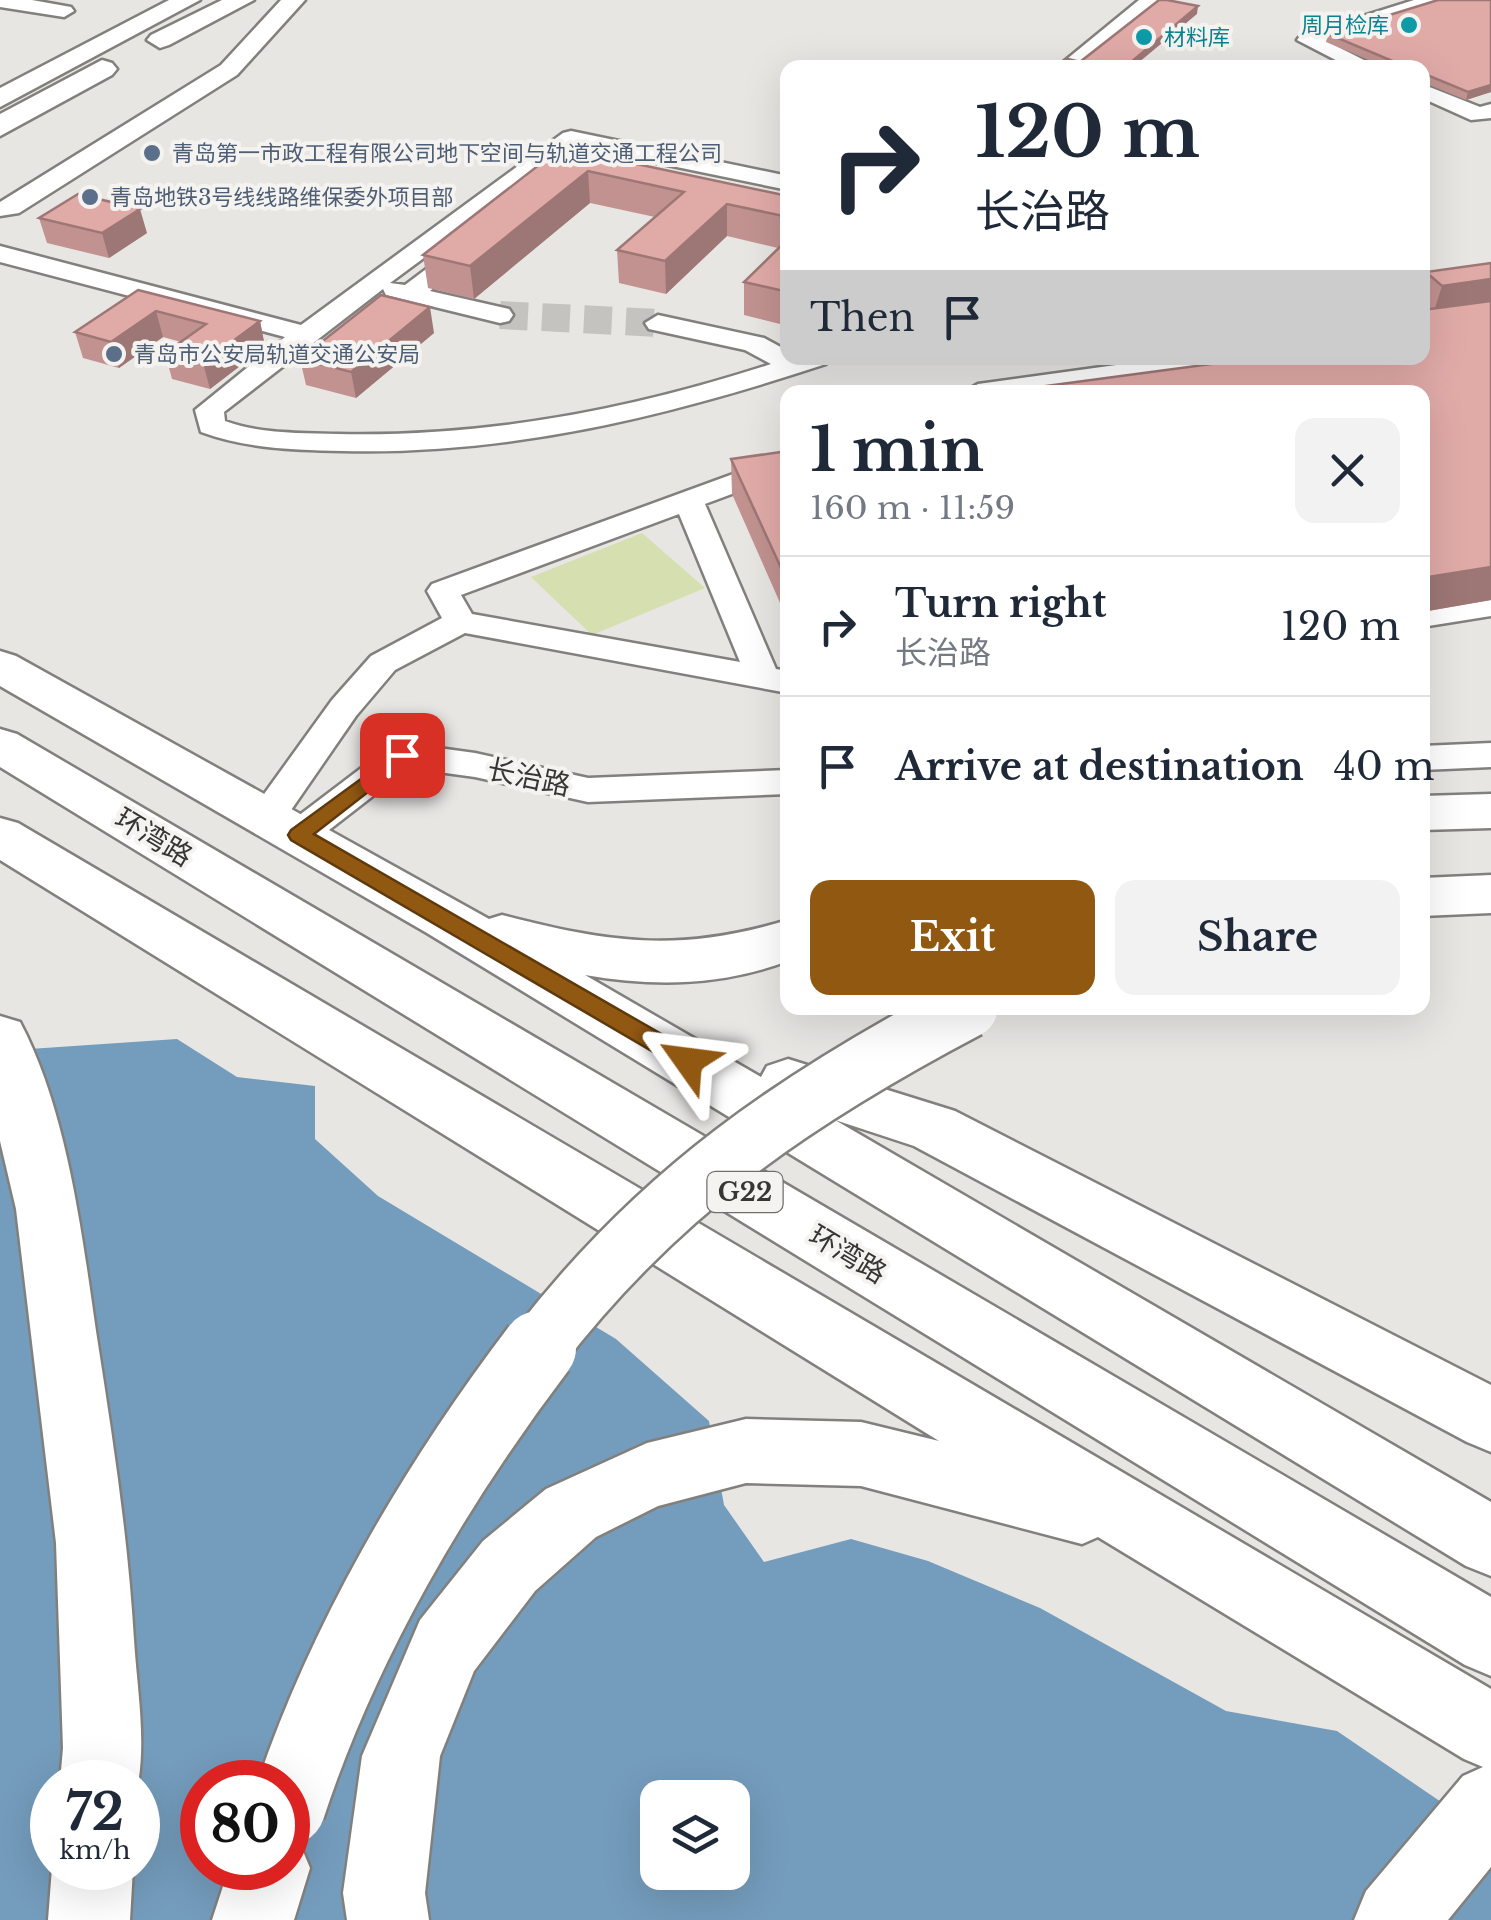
<!DOCTYPE html>
<meta charset="utf-8">
<style>
body{margin:0;font-family:"Libre Baskerville","Noto Sans SC",serif;background:#f2f2f3;color:#1f2937;height:100vh;display:flex;flex-direction:column;font-size:38px;white-space:nowrap}
*{box-sizing:border-box;margin:0}
p{font-size:32px;color:#747a83}
.icon{flex:none;width:55px;height:55px;fill:none;stroke:currentColor;stroke-width:2;stroke-linecap:round;stroke-linejoin:round}
.map{position:relative;flex:1;overflow:hidden}
.sheet{position:absolute;left:780px;top:385px;width:650px;height:630px;display:flex;flex-direction:column;background:#fff;border-radius:20px;box-shadow:0 10px 40px #0002}
.sheet>*{flex:none}
.hud{position:absolute;left:780px;top:60px;width:650px;height:305px;border-radius:20px;box-shadow:0 10px 40px #0002;background:#fff;color:#1f2937;overflow:hidden}
.tools{position:absolute;left:640px;top:1780px;display:grid;gap:20px}
.tools a{display:grid;place-items:center;width:110px;height:110px;border-radius:20px;background:#fff;box-shadow:0 10px 40px #0002;font-size:50px}
.speed{position:absolute;left:30px;top:1760px;display:flex;gap:20px;font-size:50px;font-weight:700;text-align:center}
.speed>*{display:grid;place-content:center;width:130px;height:130px;border-radius:50%;background:#fff;box-shadow:0 10px 40px #0002;line-height:1}
.speed small{font-size:25px;font-weight:400}
.speed .limit{border:15px solid #d22;background:#fff;color:#111}
.pin{position:absolute;display:grid;place-items:center;width:85px;height:85px;color:#fff;margin:-42px;border-radius:20px;box-shadow:0 5px 15px #0006}
.me{position:absolute;width:110px;margin:-55px;rotate:301deg;stroke-linejoin:round;filter:drop-shadow(0 0 8px #0008)}
.turn{display:flex;align-items:center;gap:35px;height:210px;padding:0 30px;font-size:45px}
.turn .icon{width:130px;height:130px;stroke-width:2.5}
.turn b{display:block;font-size:70px;line-height:85px}
.then{display:flex;align-items:center;height:95px;padding:0 30px;background:#0003;gap:20px;font-size:38px}
.round{display:grid;place-items:center;flex:none;width:105px;height:105px;border-radius:20px;background:#f2f2f3}
.summary{display:flex;align-items:center;justify-content:space-between;height:170px;padding:0 30px}
h1{font-size:60px;font-weight:700;line-height:75px}
.cta{display:flex;gap:20px;margin-top:auto;padding:20px 30px}
.cta a{flex:1;height:115px;border-radius:20px;background:#915812;color:#fff;font-size:40px;font-weight:700;line-height:115px;text-align:center}
.cta a+a{background:#f2f2f3;color:#1f2937}
ul{padding:0;list-style:none}
li{display:flex;align-items:center;gap:30px;height:140px;padding:0 30px;border-top:2px solid #e0e1e3}
li div{flex:1}
li b{display:block;font-size:38px}
li em{font-style:normal}
.map>svg:first-child{display:block}
.green{fill:#d5dfb0}
.water{fill:#749cbc;fill-rule:evenodd}
.lines{fill:none;stroke-linecap:round;stroke-linejoin:round}
.minor-tunnel{stroke:#c5c3c0;stroke-width:28;stroke-dasharray:28 14;stroke-linecap:butt}
.minor-casing{stroke:#82807d;stroke-width:5}
.major-casing{stroke:#82807d;stroke-width:5}
.highway-casing{stroke:#82807d;stroke-width:5}
.minor{fill:#fff;fill-rule:evenodd}
.major{fill:#fff;fill-rule:evenodd}
.highway{fill:#fff;fill-rule:evenodd}
.highway-bridge-far1-casing{stroke:#82807d;stroke-width:64;stroke-linecap:butt}
.highway-bridge-casing{stroke:#82807d;stroke-width:79;stroke-linecap:butt}
.highway-bridge-far1{stroke:#fff;stroke-width:59}
.highway-bridge{stroke:#fff;stroke-width:74}
.wall{fill:#c19290}
.shaded-wall{fill:#9d7775}
.building{fill:#e0aaa7;stroke:#9d7775;stroke-width:2.5}
.route{fill:#915812;stroke:#5e390c;stroke-width:2.5}
.culture-dot{fill:#0f9aa8;stroke:#f5f3f0;stroke-width:4}
.service-dot{fill:#5c6f8a;stroke:#f5f3f0;stroke-width:4}
.labels{text-anchor:middle;stroke-width:8;stroke-linejoin:round;paint-order:stroke}
.far-culture-label{font-size:22px;fill:#0d838f;stroke:#f5f3f0;text-anchor:end}
.far-service-label{font-size:22px;fill:#4e5e75;stroke:#f5f3f0;text-anchor:start}
.shield{fill:#f5f3f0;stroke:#706f6d;stroke-width:2.5}
.shield-label{font-size:25px;font-weight:bold;fill:#373635}
.street-label{font-size:28px;fill:#373635;stroke:#f5f3f0}
</style>
<div class="map">
<svg width="1491" height="1920" viewBox="0 0 1491 1920">
<rect width="100%" height="100%" fill="#e8e6e3"/>
<path class="green" d="M642 533 705 588 592 635 531 577Z"/>
<path class="water" d="M177 1039 237 1077 315 1086V1139L378 1196 616 1339 709 1421 724 1505 764 1562 851 1539 928 1561 1040 1608 1226 1711 1337 1731 1491 1836V1920H0V1051ZM52 1782H138V1868H52ZM202 1782H288V1868H202ZM658 1798H732V1872H658Z"/>
<g class="lines">
<path class="minor-tunnel" d="M500 315 658 323"/>
<defs>
<path id="minor" d="M0 0H32L71 7 74 11 64 17 0 7Z
M281 0H305L237 75 19 213 0 216V202L221 65Z
M1139 0H1161L1080 68H1056Z
M1414 0H1444L1441 4 1326 41 1380 68H1351L1297 40 1300 36Z
M1422 84 1480 107 1491 104V118L1471 120 1422 98Z
M571 131 788 176V190L575 146 390 283 405 285 462 242H480L483 247 480 252 430 291 509 309 513 315 509 321 500 323 386 295 383 289 224 412 225 421C260 434 300 433 338 434 487 437 629 410 771 364L745 350 649 329 645 323 658 315 764 338 788 351V358H829L826 364C668 416 511 455 343 451 295 450 247 449 201 432L195 410 285 337 0 262V246L301 325 563 133Z
M1167 358H1237L1223 366 1035 392H964L978 384Z
M788 454V473L705 504 776 669 788 671V693L465 633 395 670 356 716 280 826 267 830 254 826 249 817 254 808 332 700 371 656 442 618 427 591 432 584ZM679 514 740 662 472 614 461 595Z
M1491 596V616L1422 627V607Z
M402 743 475 753 588 778 788 770V794L588 802 475 777 409 768 311 844 298 848 285 844 279 835 285 826 389 747Z
M1491 743V767L1422 770V746Z"/>
<path id="major" d="M169 0H200L0 107V88Z
M222 0H254L169 45 160 48 147 40 151 35Z"/>
<path id="highway" d="M102 60 112 63 117 69 112 75 0 136V114Z
M0 651 16 656 489 919 502 915C611 943 678 953 788 920V961C721 986 654 987 585 975L761 1077 767 1066 788 1059 955 1111 1491 1385V1452L1467 1442 914 1146 835 1120 1491 1502V1576L1466 1566 427 933 0 686Z
M0 729 17 734 1491 1597V1676L1465 1665 0 767Z
M1491 794V828L1422 830V796Z
M0 818 18 823 1491 1689V1867L1448 1920H1354L1366 1891 1463 1776 1483 1767 1464 1759 1098 1537 1082 1544 861 1486 746 1483 658 1506 596 1537 535 1591 474 1671 440 1756 425 1893 429 1920H347L343 1893 362 1756 420 1620 483 1541 546 1489 647 1443 746 1419 861 1422 939 1441 0 860Z
M1491 875V913L1422 916V878Z
M0 1016 20 1022C67 1110 82 1234 96 1331 112 1434 128 1536 134 1640 137 1687 146 1738 138 1784L60 1782 63 1748 56 1543 16 1209 0 1141Z
M288 1835 298 1839 310 1868 294 1920H212L229 1868H288Z
M52 1868H133L130 1920H48Z"/>
</defs>
<use href="#minor" class="minor-casing"/>
<use href="#major" class="major-casing"/>
<use href="#highway" class="highway-casing"/>
<use href="#minor" class="minor"/>
<use href="#major" class="major"/>
<use href="#highway" class="highway"/>
<defs>
<path id="highway-bridge-far1" d="M537 1350C658 1192 795 1099 968 1008"/>
<path id="highway-bridge" d="M288 1808C342 1643 435 1485 539 1348"/>
</defs>
<use href="#highway-bridge-far1" class="highway-bridge-far1-casing"/>
<use href="#highway-bridge" class="highway-bridge-casing"/>
<use href="#highway-bridge-far1" class="highway-bridge-far1"/>
<use href="#highway-bridge" class="highway-bridge"/>
</g>
<path class="wall" d="M1328 34 1491 92 1466 100 1422 82V68H1388L1326 42Z
M577 159 788 196V326L744 315V282L778 248 727 236 666 294 619 283 617 250 655 217 590 203 474 299 428 288 423 255Z
M39 218 147 233 109 258 47 243Z
M1491 263V600L1422 612V358L1431 309 1422 301V284L1426 272Z
M138 290 260 321 265 347 210 389 172 379 165 353 181 342 163 337 119 368 83 358 75 332Z
M434 333 356 398 306 385 300 359Z
M879 358H909L888 365Z
M788 451V621L732 494 731 459Z"/>
<path class="shaded-wall" d="M1198 6 1197 14 1132 68 1131 62Z
M1491 85V92L1466 100 1468 92Z
M588 171 590 203 474 299 470 266Z
M727 204V236L666 294 665 261Z
M140 209 147 233 109 258 102 233Z
M1491 279V304L1434 311 1442 286Z
M430 307 434 333 356 398 351 372Z
M156 311 163 337 119 368 111 342Z
M260 321 265 347 210 389 203 363Z
M889 358H909L888 365Z
M1491 567V600L1422 612V578Z"/>
<path class="building" d="M1159 0H1167L1198 6 1131 62 1156 68H1105L1080 62Z
M1438 0H1491V85L1468 92 1422 73V68H1409L1328 34Z
M1068 59 1105 68H1057Z
M585 153 788 196V217L727 204 665 261 617 250 684 192 588 171 470 266 423 255 553 154 577 159Z
M78 194 140 209 102 233 39 218Z
M788 239V292L744 282Z
M1491 263V279L1442 286 1426 272Z
M138 290 260 321 203 363 165 353 206 324 156 311 111 342 75 332Z
M381 295 430 307 351 372 300 359Z
M1491 301V567L1422 578V392H1001L1256 358H1422V310Z
M788 451V583L731 459Z"/>
<path class="route" d="M402 749 412 755 409 760 314 834 696 1054 699 1061 696 1067H679L291 840 288 835 291 830Z"/>
<g class="culture-dot">
<circle cx="1409" cy="25" r="10"/>
<circle cx="1144" cy="37" r="10"/>
</g>
<g class="service-dot">
<circle cx="152" cy="153" r="10"/>
<circle cx="90" cy="197" r="10"/>
<circle cx="114" cy="354" r="10"/>
</g>
<g class="labels">
<g class="far-culture-label">
<text x="1389" y="33">周月检库</text>
<text x="1164" y="45" text-anchor="start">材料库</text>
</g>
<g class="far-service-label">
<text x="172" y="161">青岛第一市政工程有限公司地下空间与轨道交通工程公司</text>
<text x="110" y="205">青岛地铁3号线线路维保委外项目部</text>
<text x="134" y="362">青岛市公安局轨道交通公安局</text>
</g>
<rect class="shield" x="707.5" y="1172" width="75" height="40" rx="8"/>
<g class="shield-label">
<text x="745" y="1201">G22</text>
</g>
<g class="street-label">
<text transform="translate(529 777) rotate(12)" y="10">长治路</text>
<text transform="translate(154 837) rotate(31)" y="10">环湾路</text>
<text transform="translate(848 1254) rotate(31)" y="10">环湾路</text>
</g>
</g>
</svg>
<div class="tools">
<a><svg class="icon" aria-label="layers" viewBox="0 0 24 24"><path d="M12 4l9 5-9 5-9-5zM3 14l9 5 9-5"/></svg></a>
</div>
<div class="speed"><div>72<small>km/h</small></div><div class="limit">80</div></div>
<div class="pin" style="left:402px;top:755px;background:#d93025"><svg class="icon" aria-label="arrive" viewBox="0 0 24 24"><path d="M6 21V4h12l-3 4 3 4H6"/></svg></div>
<svg class="me" style="left:688px;top:1061px" viewBox="-20 -20 40 40"><path d="M0-17L14 15 0 8-14 15z" fill="#915812" stroke="#fff" stroke-width="4"/></svg>
<div class="hud">
<div class="turn"><svg class="icon" aria-label="right" viewBox="0 0 24 24"><path d="M7 20v-9h11M14 6l5 5-5 5"/></svg><div><b>120 m</b>长治路</div></div>
<div class="then">Then<svg class="icon" aria-label="arrive" viewBox="0 0 24 24"><path d="M6 21V4h12l-3 4 3 4H6"/></svg></div>
</div>
<section class="sheet">
<div class="summary"><div><h1>1 min</h1><p>160 m · 11:59</p></div><a class="round"><svg class="icon" aria-label="close" viewBox="0 0 24 24"><path d="M6 6l12 12M18 6L6 18"/></svg></a></div>
<ul>
<li><svg class="icon" aria-label="right" viewBox="0 0 24 24"><path d="M7 20v-9h11M14 6l5 5-5 5"/></svg><div><b>Turn right</b><p>长治路</p></div><em>120 m</em></li>
<li><svg class="icon" aria-label="arrive" viewBox="0 0 24 24"><path d="M6 21V4h12l-3 4 3 4H6"/></svg><div><b>Arrive at destination</b></div><em>40 m</em></li>
</ul>
<div class="cta"><a>Exit</a><a>Share</a></div>
</section>
</div>
